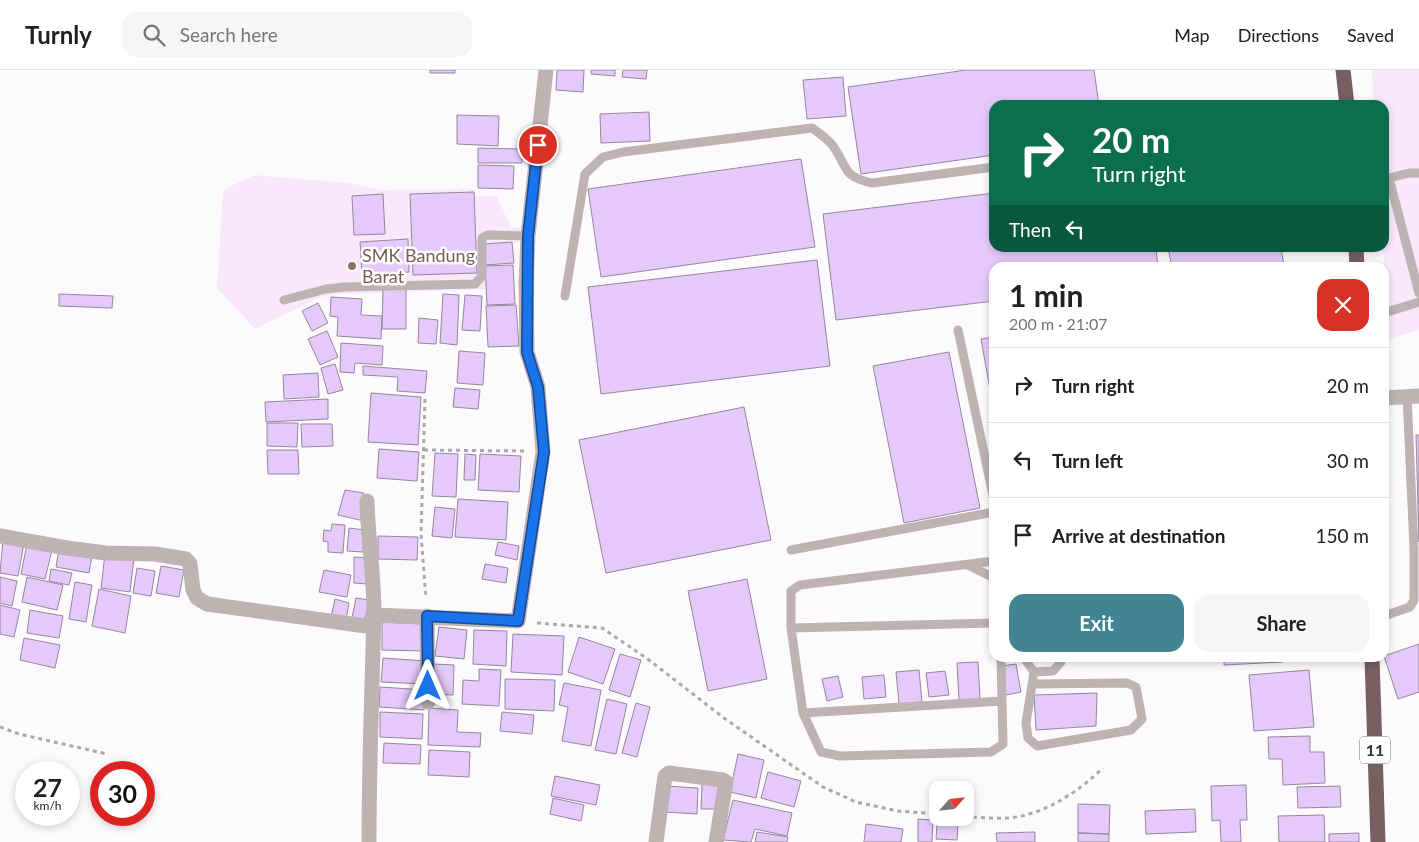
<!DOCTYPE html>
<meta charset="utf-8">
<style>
body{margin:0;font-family:Lato,sans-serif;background:#f6f6f6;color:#202124;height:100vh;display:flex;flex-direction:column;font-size:19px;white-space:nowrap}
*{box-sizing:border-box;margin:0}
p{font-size:16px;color:#757577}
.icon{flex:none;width:28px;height:28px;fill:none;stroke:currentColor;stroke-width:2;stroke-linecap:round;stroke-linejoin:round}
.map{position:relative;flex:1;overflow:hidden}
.drawer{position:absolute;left:989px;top:192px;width:400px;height:400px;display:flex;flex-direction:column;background:#fff;border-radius:15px;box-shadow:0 2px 8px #0003}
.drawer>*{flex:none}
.hud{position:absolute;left:989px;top:30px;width:400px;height:152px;border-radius:15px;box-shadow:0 2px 8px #0003;background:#0b6e4f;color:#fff;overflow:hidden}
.needle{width:32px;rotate:63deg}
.buttons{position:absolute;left:929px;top:711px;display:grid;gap:10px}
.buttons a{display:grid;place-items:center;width:45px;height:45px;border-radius:10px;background:#fff;box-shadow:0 2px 8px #0003;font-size:25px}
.speed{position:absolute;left:15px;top:691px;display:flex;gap:10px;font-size:25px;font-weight:700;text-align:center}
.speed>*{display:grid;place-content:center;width:65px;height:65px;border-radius:50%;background:#fff;box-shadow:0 2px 8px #0003;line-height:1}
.speed small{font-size:12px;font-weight:400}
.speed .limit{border:8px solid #d22;background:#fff;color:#111}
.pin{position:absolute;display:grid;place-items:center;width:42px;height:42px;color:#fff;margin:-21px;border:2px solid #fff;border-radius:50%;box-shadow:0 1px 5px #0007}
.me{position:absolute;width:55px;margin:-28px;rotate:0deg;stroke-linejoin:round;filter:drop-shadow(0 0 4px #0008)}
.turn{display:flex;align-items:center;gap:18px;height:105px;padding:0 20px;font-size:22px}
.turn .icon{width:65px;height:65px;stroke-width:2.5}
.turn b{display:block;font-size:35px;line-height:42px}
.then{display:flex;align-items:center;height:48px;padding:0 20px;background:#0003;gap:10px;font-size:19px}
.round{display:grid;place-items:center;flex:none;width:52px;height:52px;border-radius:15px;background:#f6f6f6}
.overview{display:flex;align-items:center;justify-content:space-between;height:85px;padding:0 20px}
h1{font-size:30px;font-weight:700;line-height:38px}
.button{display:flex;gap:10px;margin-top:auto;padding:10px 20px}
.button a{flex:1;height:58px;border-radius:15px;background:#418494;color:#fff;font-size:20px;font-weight:700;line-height:58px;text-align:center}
.button a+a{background:#f6f6f6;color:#202124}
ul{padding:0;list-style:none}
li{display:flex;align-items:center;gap:15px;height:75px;padding:0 20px;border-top:1px solid #e0e0e0}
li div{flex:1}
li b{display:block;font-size:19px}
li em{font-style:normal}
header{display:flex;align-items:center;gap:30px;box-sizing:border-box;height:70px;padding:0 25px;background:#fff;border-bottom:1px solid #e0e0e0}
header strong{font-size:24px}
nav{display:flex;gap:28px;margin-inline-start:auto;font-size:18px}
.search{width:350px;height:45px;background:#f6f6f6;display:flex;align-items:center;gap:12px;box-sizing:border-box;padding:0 18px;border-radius:15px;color:#757577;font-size:19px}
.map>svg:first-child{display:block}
.built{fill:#f9e8fc}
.building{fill:#e5c9fa;stroke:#92889b}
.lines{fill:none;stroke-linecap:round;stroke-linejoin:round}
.path{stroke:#aba7ac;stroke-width:3;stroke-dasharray:4 4;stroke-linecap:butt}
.lane{stroke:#beb2b3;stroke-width:9}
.street{stroke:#beb2b3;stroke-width:15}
.highway{stroke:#775f63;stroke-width:15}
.route-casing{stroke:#114b97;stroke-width:12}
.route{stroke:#1a73e8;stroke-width:9}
.education-dot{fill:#8d6e63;stroke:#fff;stroke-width:2}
.labels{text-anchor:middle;stroke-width:5;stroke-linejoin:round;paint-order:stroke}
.shield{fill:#fff;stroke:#726e73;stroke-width:1}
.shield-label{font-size:16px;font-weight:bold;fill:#363037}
.education-label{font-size:18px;fill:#785e54;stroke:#fff;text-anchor:start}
</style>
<header>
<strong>Turnly</strong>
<div class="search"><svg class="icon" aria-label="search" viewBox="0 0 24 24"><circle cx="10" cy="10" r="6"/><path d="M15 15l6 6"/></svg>Search here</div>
<nav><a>Map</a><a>Directions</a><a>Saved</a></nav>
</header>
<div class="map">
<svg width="1419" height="772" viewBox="0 0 1419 772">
<rect width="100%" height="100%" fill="#fdfafe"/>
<path class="built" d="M1372 0H1419V260L1389 269 1383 178 1384 35H1374Z
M255 105 349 113 384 120 474 119V126H497L511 158 521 157 519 173 484 174 486 219 337 224 321 227 255 259 217 218 223 122 233 115Z"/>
<path class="building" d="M430 0H455V3H430Z
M557 0H584L583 22 556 20Z
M591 0H615V6L591 4Z
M623 0H647L646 9 622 7Z
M966 0H1094L1099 35H994V85L861 104 848 17Z
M843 7 846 46 807 49 803 10Z
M649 42 650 71 601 73 600 44Z
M457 45 499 46 498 76 457 74Z
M478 78 522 79V93H478Z
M801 89 815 177 601 207 588 119Z
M478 95 514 96 513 119 478 118Z
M474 122 477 203 413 205 410 124Z
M994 123V178H1156L1158 198H994V231L836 250 823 144Z
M383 124 385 164 354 165 352 126Z
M408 169 409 202 362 205 360 172Z
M512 172 514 193 485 195 484 174Z
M1168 178H1281L1284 195 1268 198H1172Z
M817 190 830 296 601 324 588 217Z
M513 195 515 234 487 235 485 196Z
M383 216 406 217V259H382Z
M59 224 113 226 112 238 59 236Z
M443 224 459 225 457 275 440 273Z
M465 225 482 226 480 261 462 260Z
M331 227 362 229 361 245 382 246 381 269 337 266 338 247 330 246Z
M318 233 328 253 312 261 302 241Z
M516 235 519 276 488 277 486 236Z
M419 248 438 250 436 274 418 273Z
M327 261 338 287 320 295 308 269Z
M994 267V342L981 269Z
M341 273 383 276 382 295 355 293 354 303 340 302Z
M459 281 485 283 483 315 457 313Z
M949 282 980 438 904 453 873 296Z
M335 294 343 320 328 324 321 298Z
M363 296 427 301 425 323 397 321 398 307 363 305Z
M318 303 319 327 284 329 283 305Z
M455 318 480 320 478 339 453 337Z
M371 323 421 327 418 375 368 372Z
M328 329V349L266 352 265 332Z
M744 337 771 470 606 503 579 370Z
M267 353H298L297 377 267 376Z
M301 354H332L333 376 302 377Z
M1416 365H1419V472Z
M379 379 419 382 417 411 377 408Z
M267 380H298L299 404H268Z
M435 383 458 384 456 427 432 426Z
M465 384 476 385 475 410H464Z
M480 384 521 386 519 422 478 420Z
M345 420 364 423V451L338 445Z
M458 429 508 432 506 470 455 467Z
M435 437 455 439 452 468 432 466Z
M332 454 345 455 343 483 328 482V472L323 471 324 460 331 461Z
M349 458 365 460 363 482 347 481Z
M378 466 418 467 417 490 378 489Z
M3 470 24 473 18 506 0 503Z
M498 472 519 476 517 490 495 485Z
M27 474 52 480 45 509 21 504Z
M59 479 92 486 89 503 56 497Z
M105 484 134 488 130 522 101 518Z
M354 487 368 488V514L354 513Z
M485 494 508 498 506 513 482 509Z
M161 496 184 500 179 527 156 523Z
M137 498 155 501 151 526 133 523Z
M51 499 72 503 69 515 49 511Z
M324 500 351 505 347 527 319 522Z
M0 507 17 511 12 536 0 533Z
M27 507 63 515 57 540 22 532Z
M747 509 767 609 708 621 688 521Z
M75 512 92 515 86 552 69 549Z
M99 519 131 526 125 563 92 556Z
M356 528 369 530 365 550 352 548Z
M335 529 349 533 346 550 331 547Z
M0 535 20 540 14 567 0 564Z
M30 540 63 546 59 568 27 563Z
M382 552 423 554 422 581 382 580Z
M439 557 467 560 464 589 435 586Z
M474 560 507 561 506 596 473 594Z
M513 564 564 566 562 605 511 602Z
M579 567 615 579 603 614 568 602Z
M24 568 60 575 55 598 20 590Z
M1419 574V622L1398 629 1384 586Z
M620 584 641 590 630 627 609 620Z
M383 588 426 591 425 614 381 612Z
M1224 588H1283V592L1224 595Z
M978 592 980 629 959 630 957 593Z
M434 594 454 595 453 625 432 624Z
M1016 594 1021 622 1006 625 1001 596Z
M479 599 501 600 499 636 462 634 463 610 479 611Z
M919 600 922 632 899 634 896 602Z
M1309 600 1314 657 1254 661 1249 605Z
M945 601 949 625 929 627 926 603Z
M884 605 886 627 864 629 862 607Z
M838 606 843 627 827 631 822 609Z
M505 609 555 610 554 641 505 639Z
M564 613 601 620 591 676 562 671 568 637 559 635Z
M380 617 425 620 424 640 379 637Z
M1097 623 1096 656 1036 660 1034 625Z
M607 629 627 634 616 684 595 680Z
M636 633 650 637 637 687 622 683Z
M429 638 458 640 457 662 481 663 480 677 428 675Z
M380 642 423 644 422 669 380 667Z
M502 642 534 645 532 664 500 661Z
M1310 666V682H1324L1325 713 1283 715 1282 689H1269L1268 667Z
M384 673 421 675 420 694 383 693Z
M429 680 470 682 469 707 428 705Z
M738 684 764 690 756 728 730 722Z
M768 702 801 711 794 737 761 728Z
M555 706 600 715 596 735 551 726Z
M702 713 723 714 721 739H701Z
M1246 715 1247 750H1240L1241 772H1221L1220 750 1212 751 1211 716Z
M665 716 698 718 697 744 664 742Z
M1340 716 1341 737 1298 738 1297 717Z
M553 728 584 735 581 751 550 744Z
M733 730 792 743 787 766 755 759 751 772 723 770Z
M1078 734 1110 735 1109 764 1078 763Z
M1195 739 1196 762 1146 764 1145 741Z
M1324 745 1325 772H1279L1278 746Z
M918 749 933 750 932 772H918Z
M937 753 958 754 957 770 936 769Z
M866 754 903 759 901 772H864Z
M757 762 788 767 787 772H755Z
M1035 762V772H997L996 763Z
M1078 763 1109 764V772H1078Z
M1359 763V772H1329V764Z"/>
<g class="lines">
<path class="path" d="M425 329 421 464 426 528
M424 380 525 381
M537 553 602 558 645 587 724 648 823 717 856 732 898 741 938 744
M0 657 19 664 107 684
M965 747C979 747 994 749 1008 748 1044 745 1078 722 1103 698"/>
<path class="lane" d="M1389 108 1419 223
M1385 109 1409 103H1419
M565 226 585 104 603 87 623 82 812 58C819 63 828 69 833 76 849 98 841 106 872 113L994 97
M284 230 326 219 345 217 475 214 482 206V168L487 165 528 166
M1384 243 1419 232
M958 260 994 430
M791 480 994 442
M994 491 800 515 791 521V558L803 643 821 682 840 686 991 682 1003 674 1001 588
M968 495 994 508
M1384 546 1410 537 1414 530V478L1407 326
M791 558 994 553
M1024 588 1034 602 1053 601 1061 592V588
M1032 614 1127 613 1136 617 1142 649 1131 660 1037 676 1028 668 1026 653 1034 602
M803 643 1002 631"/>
<path class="street" d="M1384 328 1419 326
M367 431C368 469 374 506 374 544 372 620 369 696 369 772
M0 466 67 478 106 483 155 484 186 489 190 494 193 520 197 528 207 534 373 557
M374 545 518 551 543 382 538 317 527 282 526 213 528 166 546 0
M427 546 428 632
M656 772 665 706 669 703 723 710 726 712 716 772"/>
<path class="highway" d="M1343 0 1347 35
M1356 178 1357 198
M1372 588 1378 772"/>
</g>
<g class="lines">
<defs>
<path id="route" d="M428 616 427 546 518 551 544 382 538 317 527 282 528 166 538 75"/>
</defs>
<use href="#route" class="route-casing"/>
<use href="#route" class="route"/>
</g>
<circle class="education-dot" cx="352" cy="196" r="5"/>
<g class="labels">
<rect class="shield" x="1360" y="666.5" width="30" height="27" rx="4"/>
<g class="shield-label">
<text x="1375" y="686">11</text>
</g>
<g class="education-label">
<text x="362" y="192">SMK Bandung<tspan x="362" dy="21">Barat</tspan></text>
</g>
</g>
</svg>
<div class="buttons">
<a><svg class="needle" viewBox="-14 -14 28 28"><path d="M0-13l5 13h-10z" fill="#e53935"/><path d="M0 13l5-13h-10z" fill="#757577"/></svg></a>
</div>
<div class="speed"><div>27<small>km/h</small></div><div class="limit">30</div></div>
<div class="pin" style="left:538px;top:75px;background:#d93025"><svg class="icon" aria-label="arrive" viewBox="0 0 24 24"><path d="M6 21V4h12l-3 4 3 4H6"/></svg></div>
<svg class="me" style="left:428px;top:616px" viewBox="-20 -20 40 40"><path d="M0-17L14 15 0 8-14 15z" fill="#1a73e8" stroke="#fff" stroke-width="4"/></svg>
<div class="hud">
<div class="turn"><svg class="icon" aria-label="right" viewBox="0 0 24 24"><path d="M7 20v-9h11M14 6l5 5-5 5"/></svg><div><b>20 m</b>Turn right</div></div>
<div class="then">Then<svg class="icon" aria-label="left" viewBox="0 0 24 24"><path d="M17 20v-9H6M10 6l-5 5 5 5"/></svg></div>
</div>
<section class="drawer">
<div class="overview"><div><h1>1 min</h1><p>200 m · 21:07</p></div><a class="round" style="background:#d93025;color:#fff"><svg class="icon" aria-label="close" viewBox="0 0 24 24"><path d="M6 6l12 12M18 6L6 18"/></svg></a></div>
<ul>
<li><svg class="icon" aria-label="right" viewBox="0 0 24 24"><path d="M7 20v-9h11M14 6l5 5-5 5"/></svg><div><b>Turn right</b></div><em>20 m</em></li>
<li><svg class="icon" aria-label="left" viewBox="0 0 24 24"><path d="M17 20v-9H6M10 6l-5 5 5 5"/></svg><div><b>Turn left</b></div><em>30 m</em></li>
<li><svg class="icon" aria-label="arrive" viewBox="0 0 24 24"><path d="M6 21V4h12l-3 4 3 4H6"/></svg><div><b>Arrive at destination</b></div><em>150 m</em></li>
</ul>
<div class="button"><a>Exit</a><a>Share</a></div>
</section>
</div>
